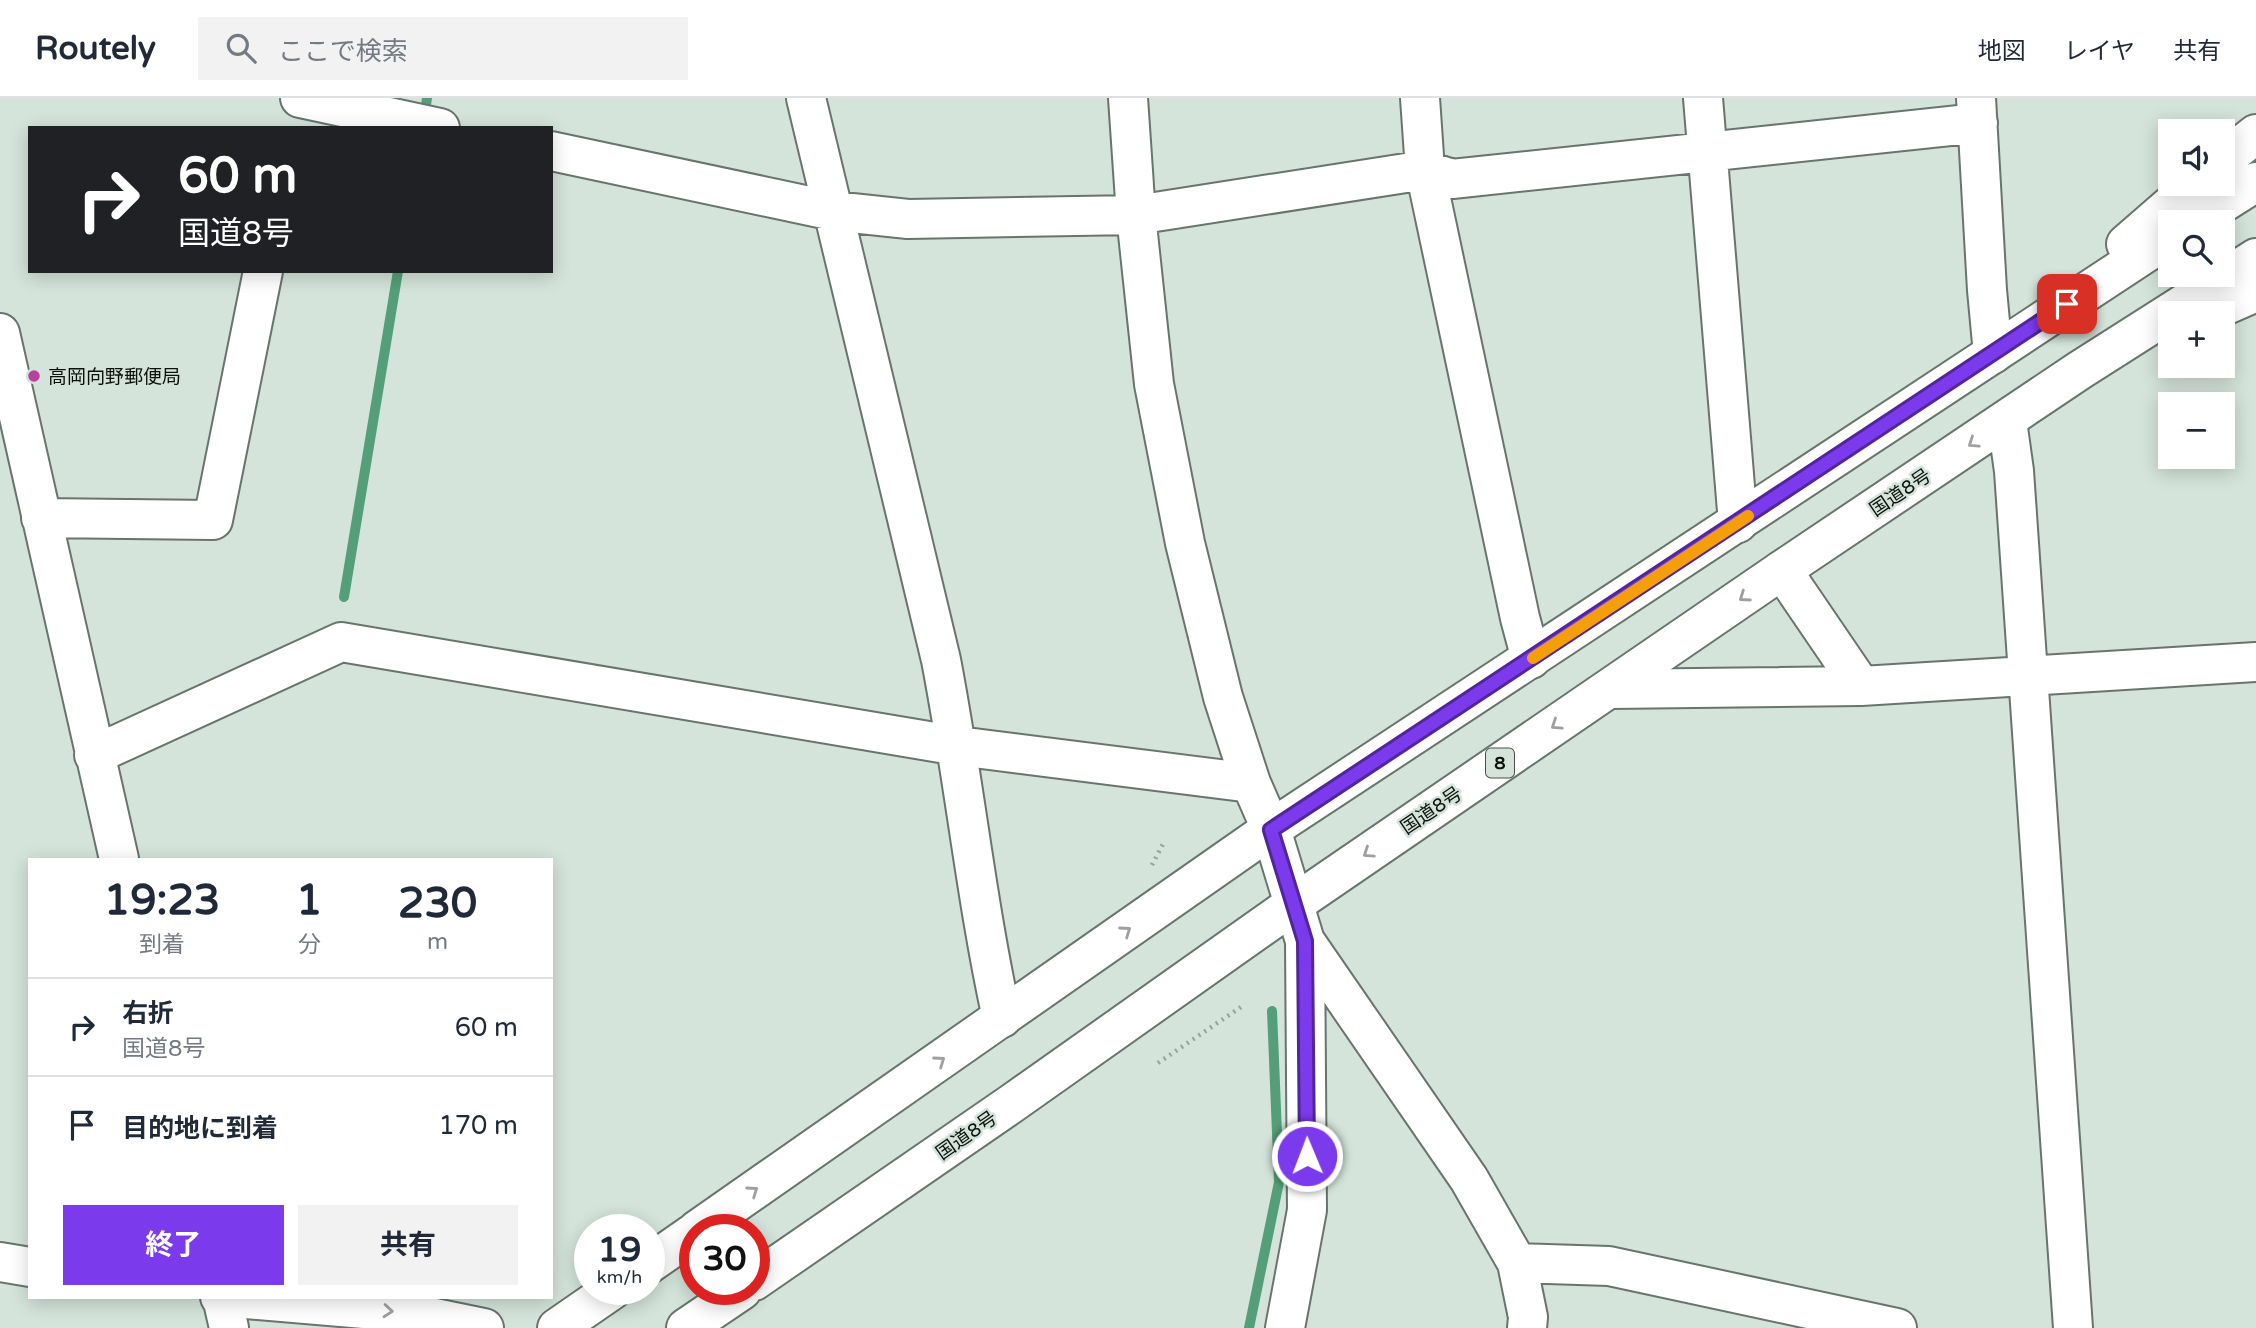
<!DOCTYPE html>
<html lang="ja">
<meta charset="utf-8">
<style>
body{margin:0;font-family:"Varela Round","Noto Sans JP",sans-serif;background:#f2f2f3;color:#1f2937;height:100vh;display:flex;flex-direction:column;font-size:26px;white-space:nowrap}
*{box-sizing:border-box;margin:0}
p{font-size:23px;color:#747a83}
.icon{flex:none;width:38px;height:38px;fill:none;stroke:currentColor;stroke-width:2;stroke-linecap:round;stroke-linejoin:round}
.map{position:relative;flex:1;overflow:hidden}
.panel{position:absolute;left:28px;top:760px;width:525px;height:441px;display:flex;flex-direction:column;background:#fff;border-radius:0px;box-shadow:0 4px 18px #0003}
.panel>*{flex:none}
.hud{position:absolute;left:28px;top:28px;width:525px;height:147px;border-radius:0px;box-shadow:0 4px 18px #0003;background:#202124;color:#fff;overflow:hidden}
.buttons{position:absolute;left:2158px;top:21px;display:grid;gap:14px}
.buttons a{display:grid;place-items:center;width:77px;height:77px;border-radius:0px;background:#fff;box-shadow:0 4px 18px #0003;font-size:35px}
.speed{position:absolute;left:574px;top:1116px;display:flex;gap:14px;font-size:35px;font-weight:700;text-align:center}
.speed>*{display:grid;place-content:center;width:91px;height:91px;border-radius:50%;background:#fff;box-shadow:0 4px 18px #0003;line-height:1}
.speed small{font-size:18px;font-weight:400}
.speed .limit{border:10px solid #d22;background:#fff;color:#111}
.pin{position:absolute;display:grid;place-items:center;width:60px;height:60px;color:#fff;margin:-30px;border-radius:14px;box-shadow:0 4px 10px #0006}
.me{position:absolute;width:77px;margin:-38px;rotate:359deg;stroke-linejoin:round;filter:drop-shadow(0 0 5px #0008)}
.turn{display:flex;align-items:center;gap:24px;height:147px;padding:0 35px;font-size:32px}
.turn .icon{width:91px;height:91px;stroke-width:2.5}
.turn b{display:block;font-size:49px;line-height:60px}
.eta{display:flex;justify-content:space-evenly;align-items:center;height:119px;text-align:center}
.eta b{font-size:42px;font-weight:700;line-height:49px}
.cta{display:flex;gap:14px;margin-top:auto;padding:14px 35px}
.cta a{flex:1;height:80px;border-radius:0px;background:#7c3aed;color:#fff;font-size:28px;font-weight:700;line-height:80px;text-align:center}
.cta a+a{background:#f2f2f3;color:#1f2937}
ul{padding:0;list-style:none}
li{display:flex;align-items:center;gap:21px;height:98px;padding:0 35px;border-top:2px solid #e0e1e3}
li div{flex:1}
li b{display:block;font-size:26px}
li em{font-style:normal}
header{display:flex;align-items:center;gap:42px;box-sizing:border-box;height:98px;padding:0 35px;background:#fff;border-bottom:2px solid #e0e1e3}
header strong{font-size:33px}
nav{display:flex;gap:38px;margin-inline-start:auto;font-size:24px}
.search{width:490px;height:63px;background:#f2f2f3;display:flex;align-items:center;gap:18px;box-sizing:border-box;padding:0 24px;border-radius:0px;color:#747a83;font-size:26px}
.map>svg:first-child{display:block}
.lines{fill:none;stroke-linecap:round;stroke-linejoin:round}
.stream{stroke:#549f7a;stroke-width:10}
.minor-casing{stroke:#67756d;stroke-width:42}
.major-casing{stroke:#67756d;stroke-width:42}
.highway-casing{stroke:#67756d;stroke-width:42}
.path{stroke:#96a39b;stroke-width:4.5;stroke-dasharray:2 5;stroke-linecap:butt}
.minor{stroke:#fff;stroke-width:38}
.major{stroke:#fff;stroke-width:38}
.highway{stroke:#fff;stroke-width:38}
.oneway{stroke:#9ea09f}
.route-casing{stroke:#51269a;stroke-width:18}
.route{stroke:#7c3aed;stroke-width:12}
.slow{stroke:#f59e0b;stroke-width:12}
.poi-dot{fill:#b5439d;stroke:#d4e4da;stroke-width:2.5}
.labels{text-anchor:middle;stroke-width:5;stroke-linejoin:round;paint-order:stroke}
.shield{fill:#d4e4da;stroke:#48504b;stroke-width:2}
.shield-label{font-size:18px;font-weight:bold;fill:#0c110e}
.poi-label{font-size:19px;fill:#0c110e;stroke:#d4e4da;text-anchor:start}
.street-label{font-size:19px;fill:#0c110e;stroke:#d4e4da}
</style>
<header>
<strong>Routely</strong>
<div class="search"><svg class="icon" aria-label="search" viewBox="0 0 24 24"><circle cx="10" cy="10" r="6"/><path d="M15 15l6 6"/></svg>ここで検索</div>
<nav><a>地図</a><a>レイヤ</a><a>共有</a></nav>
</header>
<div class="map">
<svg width="2256" height="1230" viewBox="0 0 2256 1230">
<rect width="100%" height="100%" fill="#d4e4da"/>
<g class="lines">
<path class="stream" d="M424 20 427 0
M344 499 398 173
M1249 1230 1279 1084 1272 913"/>
<defs>
<path id="minor" d="M300 0 440 30
M806 0 941 562C964 681 976 802 1002 920
M1128 0 1136 117 1154 286 1185 445 1223 599 1251 685 1271 731 1305 843 1307 1112 1285 1230
M1420 0 1425 72 1520 520 1531 561
M1703 0 1738 425
M1976 0 1987 192 1993 256
M551 53 833 113 908 121 1136 117 1425 72 1452 81 1978 25
M0 235 119 761
M2007 323 2014 373 2073 1230
M41 420 213 422 263 173
M1782 472 1861 588 2256 564
M1611 591 1861 588
M94 657 341 544 958 648 1251 685
M1305 843 1469 1081 1517 1165 1528 1219 1527 1230
M1517 1165 1609 1168 1897 1230"/>
<path id="major" d="M0 1164 30 1169
M220 1199H222L229 1230"/>
<path id="highway" d="M2222 63 2256 36
M2193 124 2256 84
M2126 146 2195 86
M2208 215 2256 194
M697 1132 1271 731 2170 139
M649 1166 695 1134
M754 1183 1011 1006 1294 806 1782 472 2080 272 2256 160
M222 1199 411 1215 484 1230
M557 1230 612 1192
M686 1230 742 1192"/>
</defs>
<use href="#minor" class="minor-casing"/>
<use href="#major" class="major-casing"/>
<use href="#highway" class="highway-casing"/>
<path class="path" d="M1152 767 1164 744
M1158 965 1241 909"/>
<use href="#minor" class="minor"/>
<use href="#major" class="major"/>
<use href="#highway" class="highway"/>
</g>
<defs><path id="oneway-chevron" d="M-2-3.5L2.5 0L-2 3.5" fill="none" stroke-width="1.6" stroke-linecap="round" stroke-linejoin="round" transform="scale(1.75)"/></defs>
<g class="oneway">
<use href="#oneway-chevron" transform="translate(1973 345) rotate(146)"/>
<use href="#oneway-chevron" transform="translate(1744 499) rotate(145)"/>
<use href="#oneway-chevron" transform="translate(1556 627) rotate(146)"/>
<use href="#oneway-chevron" transform="translate(1368 755) rotate(146)"/>
<use href="#oneway-chevron" transform="translate(1126 833) rotate(-35)"/>
<use href="#oneway-chevron" transform="translate(940 963) rotate(-35)"/>
<use href="#oneway-chevron" transform="translate(753 1093) rotate(-35)"/>
<use href="#oneway-chevron" transform="translate(388 1213) rotate(5)"/>
</g>
<g class="lines">
<defs>
<path id="route" d="M1307 1058 1305 843 1271 732 2067 206"/>
</defs>
<use href="#route" class="route-casing"/>
<use href="#route" class="route"/>
<path class="slow" d="M1533 560 1748 418"/>
</g>
<circle class="poi-dot" cx="34" cy="278" r="7"/>
<g class="labels">
<rect class="shield" x="1486" y="650.5" width="28" height="29" rx="5"/>
<g class="shield-label">
<text x="1500" y="671">8</text>
</g>
<g class="poi-label">
<text x="48" y="285">高岡向野郵便局</text>
</g>
<g class="street-label">
<text transform="translate(1900 394) rotate(-34)" y="7">国道8号</text>
<text transform="translate(1431 712) rotate(-34)" y="7">国道8号</text>
<text transform="translate(966 1037) rotate(-35)" y="7">国道8号</text>
</g>
</g>
</svg>
<div class="buttons">
<a><svg class="icon" aria-label="sound" viewBox="0 0 24 24"><path d="M4 9h4l5-4v14l-5-4H4zM17 9q2 3 0 6"/></svg></a>
<a><svg class="icon" aria-label="search" viewBox="0 0 24 24"><circle cx="10" cy="10" r="6"/><path d="M15 15l6 6"/></svg></a>
<a>+</a>
<a>−</a>
</div>
<div class="speed"><div>19<small>km/h</small></div><div class="limit">30</div></div>
<div class="pin" style="left:2067px;top:206px;background:#d93025"><svg class="icon" aria-label="arrive" viewBox="0 0 24 24"><path d="M6 21V4h12l-3 4 3 4H6"/></svg></div>
<svg class="me" style="left:1307px;top:1058px" viewBox="-20 -20 40 40"><circle r="17" fill="#7c3aed" stroke="#fff" stroke-width="3"/><path d="M0-11L8 9 0 5-8 9z" fill="#fff"/></svg>
<div class="hud">
<div class="turn"><svg class="icon" aria-label="right" viewBox="0 0 24 24"><path d="M7 20v-9h11M14 6l5 5-5 5"/></svg><div><b>60 m</b>国道8号</div></div>
</div>
<section class="panel">
<div class="eta">
<div><b>19:23</b><p>到着</p></div>
<div><b>1</b><p>分</p></div>
<div><b>230</b><p>m</p></div>
</div>
<ul>
<li><svg class="icon" aria-label="right" viewBox="0 0 24 24"><path d="M7 20v-9h11M14 6l5 5-5 5"/></svg><div><b>右折</b><p>国道8号</p></div><em>60 m</em></li>
<li><svg class="icon" aria-label="arrive" viewBox="0 0 24 24"><path d="M6 21V4h12l-3 4 3 4H6"/></svg><div><b>目的地に到着</b></div><em>170 m</em></li>
</ul>
<div class="cta"><a>終了</a><a>共有</a></div>
</section>
</div>
